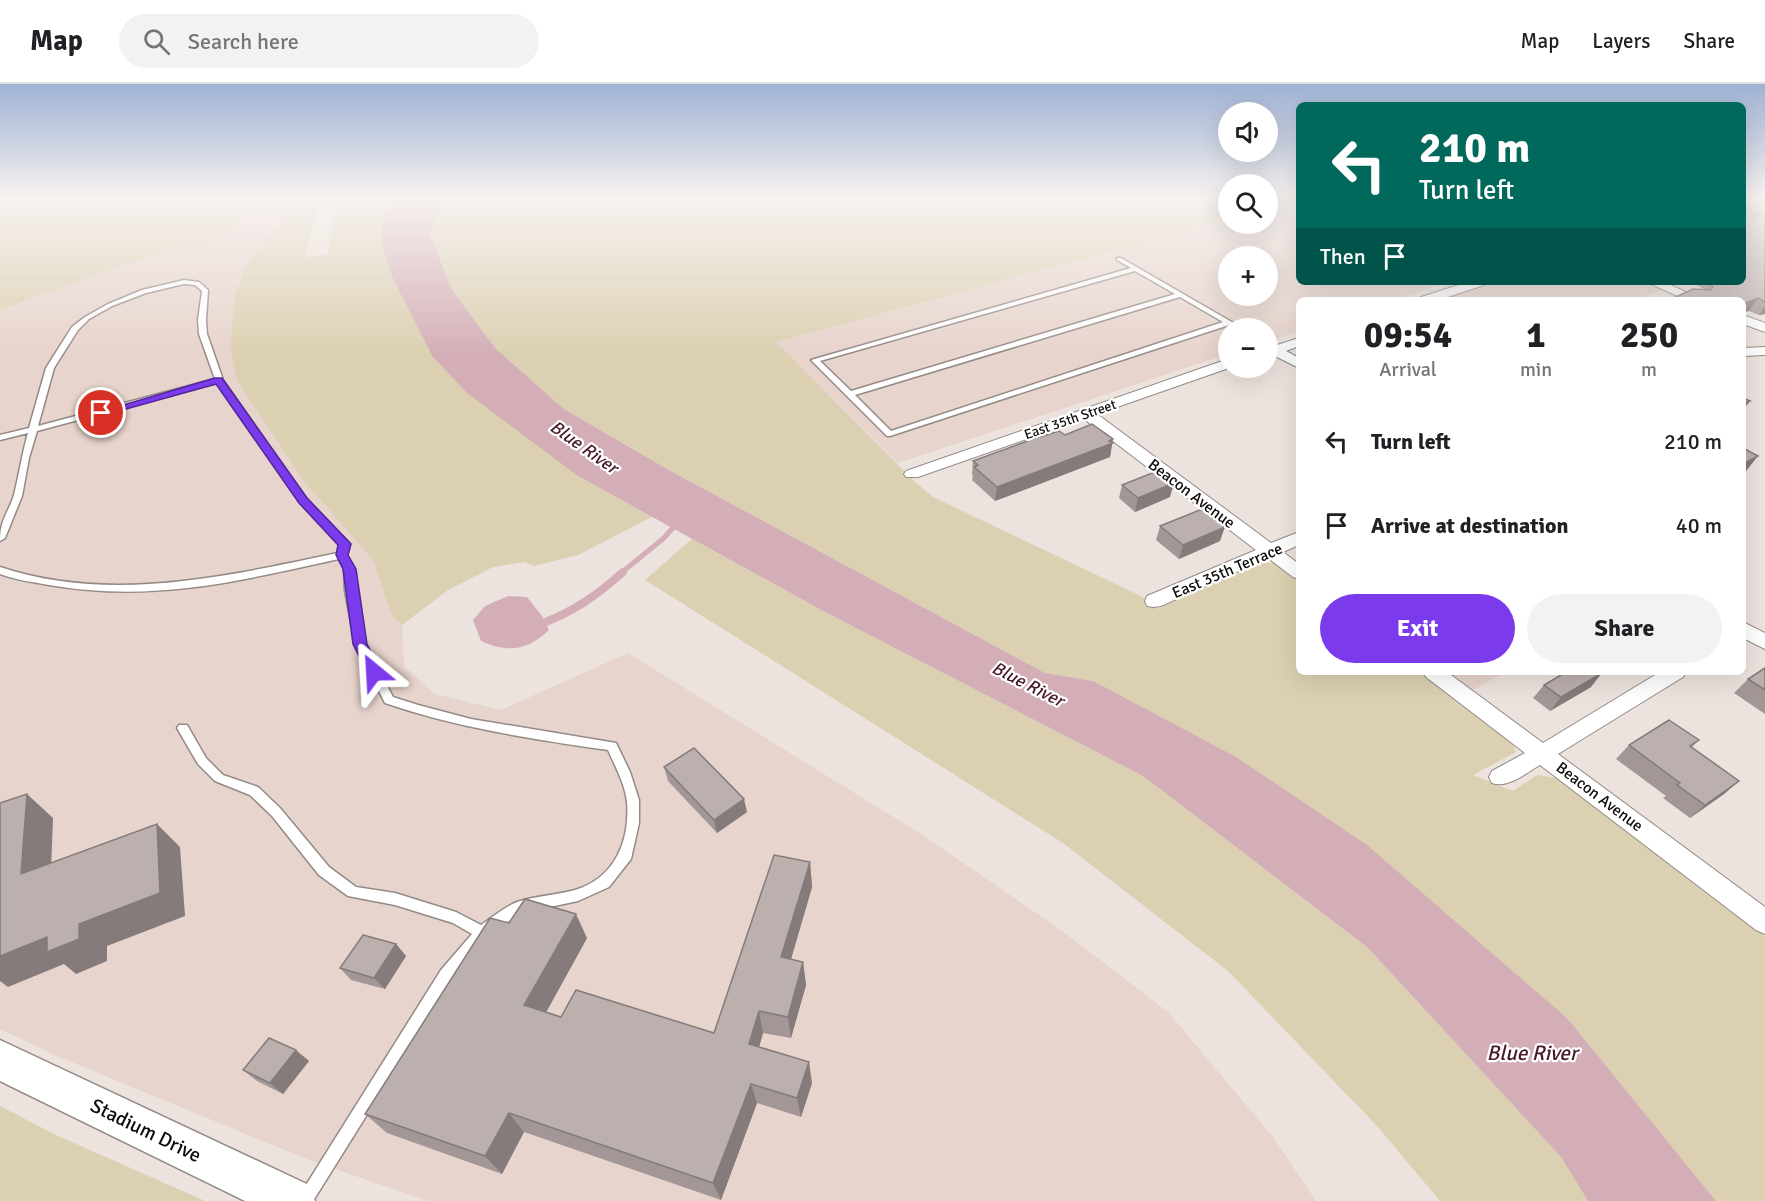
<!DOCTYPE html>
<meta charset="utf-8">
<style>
body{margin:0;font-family:Signika,sans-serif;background:#f2f2f2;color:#202124;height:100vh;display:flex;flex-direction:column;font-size:22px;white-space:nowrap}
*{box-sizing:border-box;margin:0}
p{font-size:20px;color:#757577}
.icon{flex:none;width:33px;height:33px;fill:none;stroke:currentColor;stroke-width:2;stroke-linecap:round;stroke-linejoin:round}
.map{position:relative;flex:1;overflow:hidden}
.sheet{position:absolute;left:1296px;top:213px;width:450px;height:378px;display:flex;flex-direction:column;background:#fff;border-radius:9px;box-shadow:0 6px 24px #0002}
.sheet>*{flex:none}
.banner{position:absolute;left:1296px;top:18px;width:450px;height:183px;border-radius:9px;box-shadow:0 6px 24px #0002;background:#00695c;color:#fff;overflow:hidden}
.tools{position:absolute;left:1218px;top:18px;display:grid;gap:12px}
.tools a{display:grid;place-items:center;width:60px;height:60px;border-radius:50%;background:#fff;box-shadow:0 6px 24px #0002;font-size:30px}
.pin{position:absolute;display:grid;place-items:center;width:51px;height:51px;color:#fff;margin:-26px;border:3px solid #fff;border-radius:50%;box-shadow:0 2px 6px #0007}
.me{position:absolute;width:66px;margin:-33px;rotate:333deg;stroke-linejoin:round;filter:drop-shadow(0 0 4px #0008)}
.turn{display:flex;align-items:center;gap:21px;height:126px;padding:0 24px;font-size:27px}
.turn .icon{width:78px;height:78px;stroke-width:2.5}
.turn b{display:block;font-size:42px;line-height:51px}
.then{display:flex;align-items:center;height:57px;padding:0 24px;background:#0003;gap:12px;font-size:22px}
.eta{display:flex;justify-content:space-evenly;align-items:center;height:102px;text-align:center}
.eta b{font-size:36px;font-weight:800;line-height:42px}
.button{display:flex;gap:12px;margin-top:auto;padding:12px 24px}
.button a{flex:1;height:69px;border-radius:36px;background:#7c3aed;color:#fff;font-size:24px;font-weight:800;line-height:69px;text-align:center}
.button a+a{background:#f2f2f2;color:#202124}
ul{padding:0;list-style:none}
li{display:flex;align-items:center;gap:18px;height:84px;padding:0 24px}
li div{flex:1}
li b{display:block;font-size:22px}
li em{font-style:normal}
header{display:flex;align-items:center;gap:36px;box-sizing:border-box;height:84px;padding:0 30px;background:#fff;border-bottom:2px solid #e0e0e0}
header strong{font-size:28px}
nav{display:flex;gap:33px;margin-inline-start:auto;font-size:21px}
.search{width:420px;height:54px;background:#f2f2f2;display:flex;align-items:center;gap:15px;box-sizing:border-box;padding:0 21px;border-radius:33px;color:#757577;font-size:22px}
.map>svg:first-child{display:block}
.built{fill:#e7d4cc;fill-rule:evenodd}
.green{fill:#dbd0b1}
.water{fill:#d3aeb7}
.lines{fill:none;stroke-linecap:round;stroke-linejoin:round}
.stream-far1{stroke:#d3aeb7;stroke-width:5}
.stream{stroke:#d3aeb7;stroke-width:8}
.lane-casing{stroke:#938a85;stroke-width:3}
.street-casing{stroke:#938a85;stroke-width:2}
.secondary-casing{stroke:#938a85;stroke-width:3}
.lane{fill:#fff;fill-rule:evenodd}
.street{fill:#fff;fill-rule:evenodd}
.secondary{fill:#fff;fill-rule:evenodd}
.wall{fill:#a29796}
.shaded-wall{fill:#847b7a}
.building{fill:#bcb0af;stroke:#847b7a;stroke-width:1.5}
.route{fill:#7c3aed;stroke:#51269a;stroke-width:1.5}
.labels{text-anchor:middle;stroke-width:4.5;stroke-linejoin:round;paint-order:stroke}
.far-street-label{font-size:14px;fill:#0f0b0a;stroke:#fff}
.street-label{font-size:16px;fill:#0f0b0a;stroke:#fff}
.water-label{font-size:18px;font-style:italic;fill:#481929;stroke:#fff}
.near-street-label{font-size:20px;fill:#0f0b0a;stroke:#fff}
.near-water-label{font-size:21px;font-style:italic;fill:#481929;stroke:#fff}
</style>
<header>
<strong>Map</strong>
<div class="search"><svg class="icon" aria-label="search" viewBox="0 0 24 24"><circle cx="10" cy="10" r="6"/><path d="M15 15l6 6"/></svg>Search here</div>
<nav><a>Map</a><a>Layers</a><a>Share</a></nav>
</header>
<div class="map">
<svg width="1765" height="1117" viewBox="0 0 1765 1117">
<rect width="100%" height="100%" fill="#ede3de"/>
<path class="built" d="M229 115H305L270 151 246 181 235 210 230 264 237 297 303 396 373 476 391 530 402 541 404 582 435 610 501 626 628 569 921 750 1061 846 1168 928 1273 1053 1316 1117H428L309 1076 52 970 0 945V226L172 164H187L215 156 235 146 249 127 236 117Z
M1299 117V198H1448L1394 216H1299V247L1268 258V244H1228V270L898 379 775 258 1228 136V140H1268V125ZM1228 172H1268V212H1228Z
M1493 198H1646L1663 205 1637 216H1450L1449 214Z
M1448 588H1505L1473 606Z"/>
<path class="green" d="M0 115H229L247 122 249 127C232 154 203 163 172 164L0 226Z
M305 115H323C315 129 308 157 305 173L328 170 334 136 342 115H398L383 136 578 392 652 433 578 471 534 482 524 478 493 483 448 506 402 541 391 530 373 476 303 396 237 297 230 264 235 210 246 181 270 151Z
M442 115H1228V136L776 258 913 396 933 413 1141 512 1158 525 1262 479H1276L1299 496V588H1419L1512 658 1516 668 1473 691 1513 707 1537 691 1556 694 1765 852V1117H1716L1568 935 1093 597 1045 589 667 385 564 325 496 265 452 206 430 150Z
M692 455 825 528 1143 692 1367 863 1561 1073 1588 1117H1440L1377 1042 1228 887 1063 759 645 496Z
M0 1022 56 1051 205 1117H0Z"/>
<path class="water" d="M398 115H442L430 150 452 206 496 265 564 325 667 385 1045 589 1093 597 1236 673 1367 761 1568 935 1716 1117H1588L1561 1073 1367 863 1143 692 825 528 578 392 467 309 433 273 393 195 382 161 383 136Z
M508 512 527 513 542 532 549 546C527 567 508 569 481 557L473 536 485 522Z"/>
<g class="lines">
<path class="stream-far1" d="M621 489 664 454 678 438"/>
<path class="stream" d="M538 541C573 528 595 513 623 488"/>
<defs>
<path id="lane" d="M1765 116V120L1743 122V118Z
M1117 174H1121L1242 244H1234L1229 241 890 352H887L811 276 1131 184 1117 176ZM1135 187 1175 210 851 307 820 277ZM1180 213 1223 238 891 347 855 311Z
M184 196 199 198 208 206 206 236 207 250 223 296 306 414 350 460 347 471 354 485 355 507 365 560 393 613 418 621 471 635 616 659 630 688 639 716V739L631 775 609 803 578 817 521 829 487 852 451 896 313 1117H296L441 886 472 850 453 839 395 821 348 812 319 791 272 732 250 711 215 697 198 680 177 644 179 641H187L206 674 223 691 258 703 280 724 329 783 356 803 395 809 456 828 481 841C492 834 504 823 517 818 535 812 556 811 575 806 615 794 630 757 627 718 625 700 615 682 608 666 532 655 458 644 385 619L355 560 345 507 344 485 339 475C239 497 153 519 49 501 33 498 15 496 0 490V483C111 520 227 492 338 469L340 461 300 418 217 299 37 347 29 374 22 412 5 454 0 457C0 435 8 430 14 411 19 391 22 370 28 349L0 356V351L29 344 46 284 72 243 85 233 108 220 142 206ZM184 200 195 201 202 207 198 236 199 250 215 295 38 342 54 284 78 246 89 235 112 222 146 209Z"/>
<path id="street" d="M1468 198H1486L1484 201 1439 216H1420L1421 213Z
M1647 198H1664L1703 216H1686Z
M1743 231 1765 239V248L1743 240Z
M1299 254V262L1286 267 1299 274V284L1273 271 1268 272V264Z
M1765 263V271L1743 272V264Z
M1228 275 1229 284 1097 330 1271 459 1299 448V461L1283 468 1299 480V495L1293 493 1268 474 1161 522 1154 523 1147 522 1145 517 1147 512 1256 466 1084 335 918 393H906L904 390 906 387Z
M1743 538 1765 549V565L1743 554Z
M1423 588H1447L1543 659 1660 588H1686L1683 593 1558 670 1765 823V850L1756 846 1540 681C1526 689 1508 705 1492 699L1489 693 1492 687 1525 669 1426 593Z"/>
<path id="secondary" d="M0 956 309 1101 315 1117H245L0 997Z"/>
</defs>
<use href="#lane" class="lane-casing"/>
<use href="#street" class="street-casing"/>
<use href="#secondary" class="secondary-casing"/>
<use href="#lane" class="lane"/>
<use href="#street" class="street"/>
<use href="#secondary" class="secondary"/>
</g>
<path class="wall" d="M1765 117V230L1759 231 1749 227 1743 216H1669L1693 205 1704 206V205L1691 198H1743V121Z
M1065 351 1112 359 1110 373 995 417 972 396 973 392 972 390 973 377Z
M1122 401 1170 413 1135 428 1119 414Z
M1160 442 1220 457 1179 475 1156 456Z
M1765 584V630L1734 609 1748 595Z
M1544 601 1591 603 1550 627 1533 614Z
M1699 656 1691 664 1739 697 1724 710 1690 734 1663 714 1666 712 1616 675 1629 661Z
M664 683 747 728 717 749 668 697Z
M810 778 812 803 791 875 803 878 806 901 791 954 763 949 759 963 812 999 801 1033 757 1019 721 1116 524 1048 502 1090 387 1049 365 1030 509 839 587 854 546 928 561 933 714 949Z
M396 860 406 872 385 905 351 896 340 884Z
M309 977 283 1010 257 997 243 986Z"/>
<path class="shaded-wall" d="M1758 214 1749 227 1743 229V220Z
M1765 222V230L1759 231Z
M1750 317 1743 326V320Z
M1113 355 1110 373 995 417 997 403Z
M1758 372 1743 391V380Z
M1174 399 1170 413 1135 428 1138 414Z
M1225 443 1220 457 1179 475 1183 461Z
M1602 589 1591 603 1550 627 1561 613Z
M1739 697 1724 710 1690 734 1705 721Z
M27 710 53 734 50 813 21 790Z
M744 715 747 728 717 749 714 736Z
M157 740 180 763 185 832 107 862V877L76 890 64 880 8 903 0 897V872L79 840Z
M810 778 812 803 785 896 781 873Z
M576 830 587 854 538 943 524 921Z
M396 860 406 872 385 905 374 894Z
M803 878 806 901 791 954 788 933Z
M759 927 763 949 754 980 749 960Z
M296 966 309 977 283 1010 270 999Z
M809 978 812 999 801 1033 797 1014Z
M751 1000 757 1019 721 1116 713 1099Z
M509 1029 524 1048 502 1090 485 1072Z"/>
<path class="building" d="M1765 117V218L1758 214 1743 220V216H1669L1693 205 1711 206 1713 203 1708 199 1711 198H1743V134L1760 131 1743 123V121Z
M1743 314 1750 317 1743 320Z
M1092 340 1113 355 1109 357 1113 359 997 403 974 383 978 381 973 377 1033 355 1059 347 1065 351Z
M1743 364 1758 372 1743 380Z
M1157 387 1174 399 1138 414 1122 401Z
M1202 425 1225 443 1183 461 1160 442Z
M1765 584V606L1748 595Z
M1566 588H1601L1602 589 1561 613 1544 601Z
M1669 636 1699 656 1690 662 1739 697 1705 721 1677 701 1680 699 1629 661Z
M694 664 744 715 714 736 664 683Z
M27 710 21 790 157 740 160 809 79 840V855L47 868V853L0 872V719Z
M774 771 810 778 781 873 803 878 788 933 759 927 749 960 809 978 797 1014 751 1000 713 1099 509 1029 485 1072 365 1030 490 834 509 839 525 815 576 830 524 921 561 933 576 906 714 949Z
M363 851 396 860 374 894 340 884Z
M269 954 296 966 270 999 243 986Z"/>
<linearGradient id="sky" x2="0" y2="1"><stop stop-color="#9fb2d4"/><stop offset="0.42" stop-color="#f7f2f0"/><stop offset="1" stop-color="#f7f2f0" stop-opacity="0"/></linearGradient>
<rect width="1765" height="271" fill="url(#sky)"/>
<path class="route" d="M215 294H222L307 414 351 460 348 471 356 485 367 560 381 588 379 592H369L353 560 343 485 336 471 338 461 299 419 216 300 101 332 96 329Z"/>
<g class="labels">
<g class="far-street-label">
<text transform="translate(1070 335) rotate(-19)" y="5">East 35th Street</text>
</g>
<g class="street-label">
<text transform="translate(1192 409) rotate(37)" y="6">Beacon Avenue</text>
<text transform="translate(1227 486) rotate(-23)" y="6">East 35th Terrace</text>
<text transform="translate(1600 712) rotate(37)" y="6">Beacon Avenue</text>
</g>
<g class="water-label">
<text transform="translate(584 363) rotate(35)" y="6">Blue River</text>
<text transform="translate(1028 600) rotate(27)" y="6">Blue River</text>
</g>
<g class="near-street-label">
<text transform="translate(146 1046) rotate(26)" y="7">Stadium Drive</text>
</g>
<g class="near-water-label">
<text x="1532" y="976">Blue River</text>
</g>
</g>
</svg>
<div class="tools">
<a><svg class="icon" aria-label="sound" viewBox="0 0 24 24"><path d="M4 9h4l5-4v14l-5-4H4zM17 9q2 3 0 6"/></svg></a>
<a><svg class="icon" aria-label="search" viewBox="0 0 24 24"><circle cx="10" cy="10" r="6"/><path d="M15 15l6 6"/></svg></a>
<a>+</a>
<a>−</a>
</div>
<div class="pin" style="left:101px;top:329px;background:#d93025"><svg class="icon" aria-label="arrive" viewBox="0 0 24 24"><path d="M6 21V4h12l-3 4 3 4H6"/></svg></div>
<svg class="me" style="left:374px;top:588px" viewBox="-20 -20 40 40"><path d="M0-17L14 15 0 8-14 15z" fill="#7c3aed" stroke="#fff" stroke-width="4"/></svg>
<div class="banner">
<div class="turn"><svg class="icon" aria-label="left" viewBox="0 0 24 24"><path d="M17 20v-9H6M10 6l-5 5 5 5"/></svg><div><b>210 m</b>Turn left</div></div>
<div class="then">Then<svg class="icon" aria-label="arrive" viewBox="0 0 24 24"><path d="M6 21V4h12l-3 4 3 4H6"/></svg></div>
</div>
<section class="sheet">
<div class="eta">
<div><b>09:54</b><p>Arrival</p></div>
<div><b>1</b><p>min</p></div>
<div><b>250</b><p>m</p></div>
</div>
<ul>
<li><svg class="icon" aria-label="left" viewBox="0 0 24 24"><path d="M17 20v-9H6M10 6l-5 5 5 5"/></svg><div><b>Turn left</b></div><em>210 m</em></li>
<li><svg class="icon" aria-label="arrive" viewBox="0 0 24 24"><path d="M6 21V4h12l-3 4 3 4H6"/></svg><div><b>Arrive at destination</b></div><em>40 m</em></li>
</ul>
<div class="button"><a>Exit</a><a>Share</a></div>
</section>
</div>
